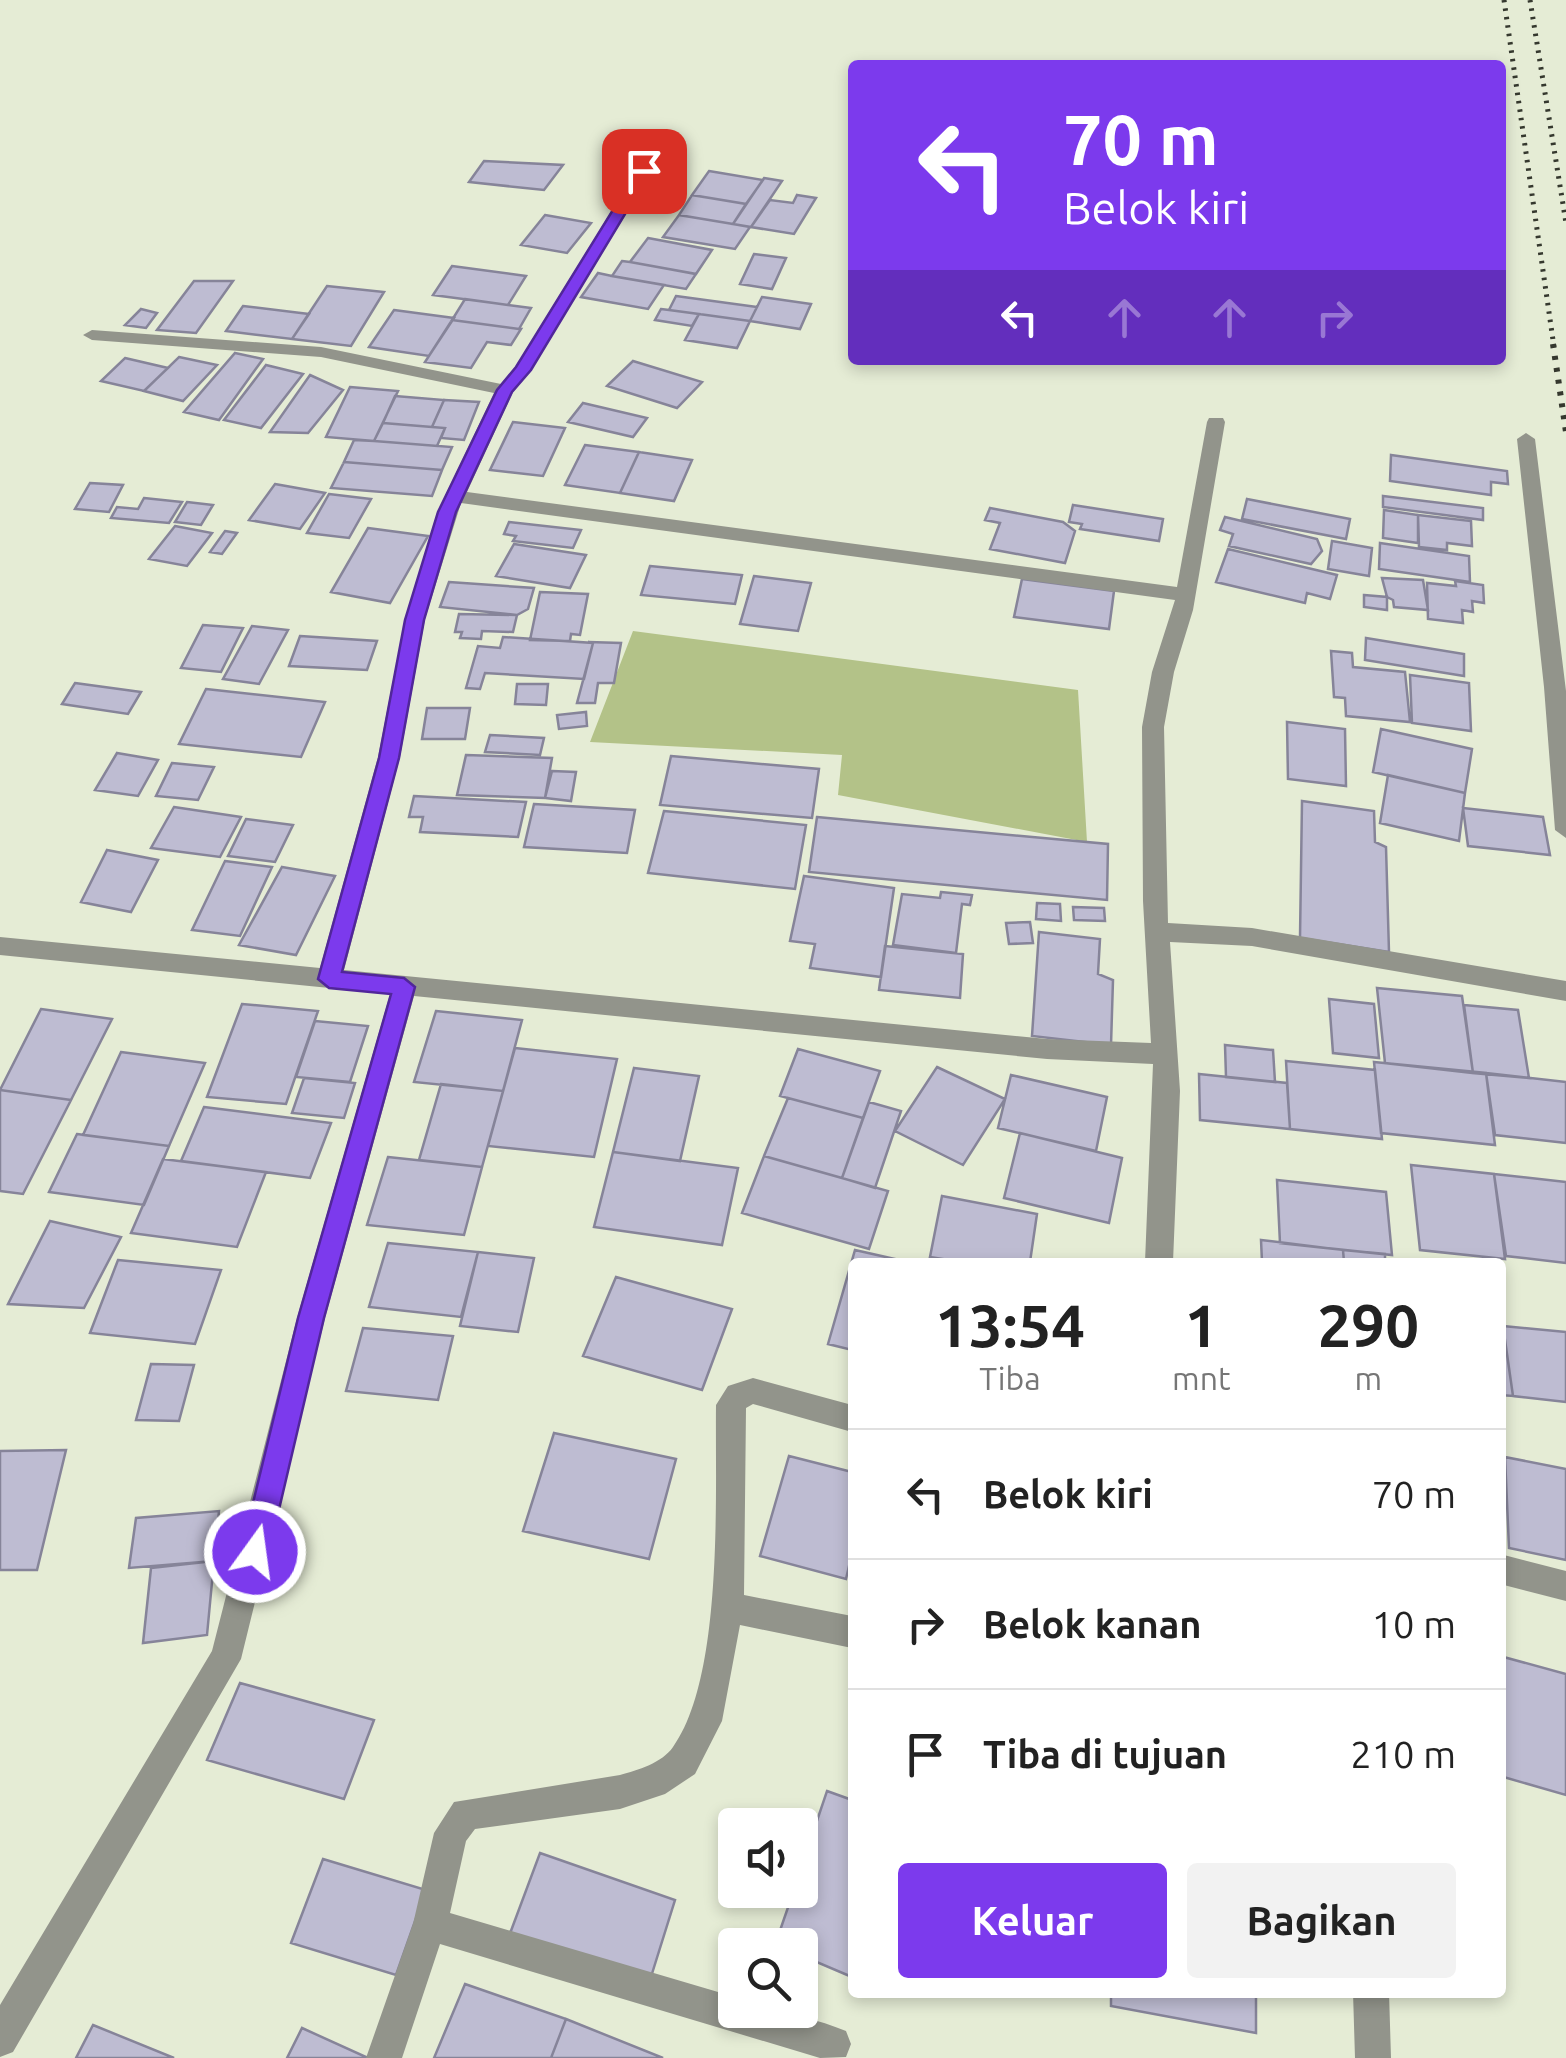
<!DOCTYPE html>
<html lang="id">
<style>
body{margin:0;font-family:Ubuntu,sans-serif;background:#f2f2f2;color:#222;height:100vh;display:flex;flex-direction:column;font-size:38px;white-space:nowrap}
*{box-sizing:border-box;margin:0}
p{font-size:32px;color:#767676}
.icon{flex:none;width:55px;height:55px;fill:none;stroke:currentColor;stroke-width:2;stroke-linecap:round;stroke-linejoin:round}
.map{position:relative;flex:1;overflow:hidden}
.sheet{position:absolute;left:848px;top:1258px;width:658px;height:740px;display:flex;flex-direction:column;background:#fff;border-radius:10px;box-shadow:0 5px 15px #0003}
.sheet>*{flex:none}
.banner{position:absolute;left:848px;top:60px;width:658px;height:305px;border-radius:10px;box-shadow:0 5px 15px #0003;background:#7c3aed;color:#fff;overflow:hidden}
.fabs{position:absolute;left:718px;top:1808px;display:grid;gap:20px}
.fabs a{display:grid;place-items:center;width:100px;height:100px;border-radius:10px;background:#fff;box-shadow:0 5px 15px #0003;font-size:50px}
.pin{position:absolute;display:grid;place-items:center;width:85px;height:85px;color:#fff;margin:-42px;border-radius:20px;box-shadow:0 5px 15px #0006}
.me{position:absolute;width:110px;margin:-55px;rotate:14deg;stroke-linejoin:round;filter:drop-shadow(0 0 8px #0008)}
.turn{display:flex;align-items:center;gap:35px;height:210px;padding:0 50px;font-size:45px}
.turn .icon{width:130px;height:130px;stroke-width:2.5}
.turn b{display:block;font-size:70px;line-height:85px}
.lanes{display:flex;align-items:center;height:95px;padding:0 50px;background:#0003;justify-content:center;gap:50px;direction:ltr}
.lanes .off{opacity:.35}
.eta{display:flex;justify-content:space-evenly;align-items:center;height:170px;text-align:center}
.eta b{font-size:60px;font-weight:600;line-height:70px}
.primary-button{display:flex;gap:20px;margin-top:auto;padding:20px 50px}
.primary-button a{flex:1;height:115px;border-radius:10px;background:#7c3aed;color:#fff;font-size:40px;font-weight:600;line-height:115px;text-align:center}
.primary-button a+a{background:#f2f2f2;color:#222}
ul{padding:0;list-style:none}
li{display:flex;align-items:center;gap:30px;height:130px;padding:0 50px;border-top:2px solid #e0e0e0}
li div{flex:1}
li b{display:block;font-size:38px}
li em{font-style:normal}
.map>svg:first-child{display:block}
.green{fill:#b3c288}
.building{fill:#bebcd2;stroke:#868499;stroke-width:2.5}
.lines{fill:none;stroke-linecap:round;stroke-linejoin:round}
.minor{fill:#92948b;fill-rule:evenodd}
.rail-far1{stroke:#35382e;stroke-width:5;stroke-dasharray:2.5 6;stroke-linecap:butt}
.rail{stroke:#35382e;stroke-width:6;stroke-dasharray:4 8;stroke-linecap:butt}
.route{fill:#7c3aed;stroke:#51269a;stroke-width:2.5}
</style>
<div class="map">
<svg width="1566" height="2058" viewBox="0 0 1566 2058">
<rect width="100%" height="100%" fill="#e5ecd5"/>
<path class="green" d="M633 631 1078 690 1087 842 838 795 842 755 590 742Z"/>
<path class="building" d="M484 161 563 165 544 190 469 182Z
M709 171 763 180 746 204 692 195Z
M764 178 782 181 751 227 733 224Z
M692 195 746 204 733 224 679 215Z
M797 195 816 198 794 234 751 227 770 200 793 203Z
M545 215 591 223 567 253 521 245Z
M679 215 733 224 750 227 735 249 663 237Z
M648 238 712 250 696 274 630 262Z
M754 254 786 258 772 289 740 284Z
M622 261 630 262 696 274 686 289 612 276Z
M452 266 526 276 508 305 433 295Z
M598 273 612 276 664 285 648 309 581 297Z
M194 281H233L196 333 157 330Z
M327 286 384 292 351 346 292 339Z
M676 296 757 307 750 321 669 310Z
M762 297 811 304 800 329 750 321Z
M465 299 508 305 531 308 519 329 452 320Z
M243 306 309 314 292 339 226 331Z
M141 309 157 313 146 328 125 325Z
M661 309 669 310 699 314 692 326 655 320Z
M394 310 454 318 429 356 369 347Z
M699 314 750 321 737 348 685 340Z
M452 320 519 329H521L511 345 487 342 471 368 425 362Z
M235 353 263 359 219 420 184 412Z
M179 357 217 365 183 401 144 391Z
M125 358 168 368 144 391 101 381Z
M633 361 702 382 677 408 607 386Z
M266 365 303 374 261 428 224 420Z
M310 375 343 390 308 433 270 432Z
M350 387 398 391 374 441 326 437Z
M395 396 444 400 432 427 383 423Z
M444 400 479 402 464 440 441 438 445 428 432 427Z
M583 403 647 418 633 437 568 422Z
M513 422 565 428 543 476 490 470Z
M383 423 432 427 445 428 437 446 374 441Z
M354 440 374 441 452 447 442 470 344 462Z
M585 445 639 452 620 493 565 485Z
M639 452 692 460 674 501 620 493Z
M1391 455 1507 471 1508 484 1491 482V495L1390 481Z
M344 462 442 470 432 496 331 488Z
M90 483 123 485 109 512 75 509Z
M275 484 325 493 300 529 249 520Z
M329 494 371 499 349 538 307 533Z
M1383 496 1483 508V520L1383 507Z
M144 498 182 502 169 523 111 518 117 507 138 509Z
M1247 499 1350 519 1346 539 1242 519Z
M187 502 213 505 201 525 175 522Z
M1073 505 1163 519 1159 541 1080 529 1082 524 1069 522Z
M990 508 1063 522 1075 531 1065 563 990 549 1000 523 985 520Z
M1384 510 1418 515V543L1383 538Z
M1418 515 1471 521 1472 546 1447 543V550L1419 547Z
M1225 517 1317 539 1322 551 1311 564 1229 546 1233 534 1220 530Z
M509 522 581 530 573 548 513 541 516 536 504 534Z
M175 526 212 533 187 566 149 559Z
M368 528 428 536 390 603 331 592Z
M225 531 237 533 222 554 210 552Z
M1332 541 1372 548 1369 576 1328 569Z
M1380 543 1469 556 1470 582 1379 569Z
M514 544 586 555 570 588 496 576Z
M1228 549 1337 575 1330 599 1307 593 1305 603 1216 582Z
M650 566 742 575 735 604 641 595Z
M754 576 811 583 798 631 740 624Z
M1382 578 1423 580 1428 610 1394 607 1393 600 1387 597Z
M1022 579 1114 591 1109 629 1014 617Z
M1455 581 1483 585 1484 603 1472 601 1473 612 1462 610 1463 623 1428 619 1427 583 1456 586Z
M449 582 534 588 528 609 517 615 440 607Z
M540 592 588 594 580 635 571 634 570 641 530 640Z
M1364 595 1387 597V610L1364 607Z
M459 614 517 615 513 632 482 631 481 639 460 638 462 632H455Z
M203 625 243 628 221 672 181 668Z
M252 626 288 630 259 684 223 679Z
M300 636 377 641 367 670 289 666Z
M503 637 593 643 584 679 485 673 480 689 466 688 478 646 500 648Z
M1366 638 1464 654V676L1365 660Z
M588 642 621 643 614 683H598L595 703H577L593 643Z
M1331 651 1352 653 1353 667 1405 672 1410 722 1346 716 1345 698 1334 697Z
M1410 675 1469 683 1471 731 1412 723Z
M75 683 141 692 128 714 62 704Z
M517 684H548L546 705 515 704Z
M206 689 325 702 301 757 179 744Z
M427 708H470L465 739H422Z
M586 712 587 726 559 729 557 715Z
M1287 722 1345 729 1346 786 1288 779Z
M1381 729 1472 749 1465 793 1373 772Z
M490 735 544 738 540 755 485 752Z
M117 753 158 760 138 796 95 790Z
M466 755 552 758 545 798 457 795Z
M671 756 819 769 812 818 660 805Z
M172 763 214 767 198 800 156 796Z
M552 771 576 772 571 801 545 798Z
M1388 775 1465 793 1459 841 1380 823Z
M414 796 526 802 518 837 420 832 423 817H409Z
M1302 801 1374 811 1375 842 1386 847 1389 952 1300 938Z
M534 804 635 810 627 853 524 847Z
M174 807 241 817 220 857 151 848Z
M1463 808 1543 817 1550 855 1468 846Z
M664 811 806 825 795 889 648 873Z
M817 817 1108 844 1107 900 809 872Z
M246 819 293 825 275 862 228 856Z
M107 850 158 860 131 912 81 902Z
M225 861 272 867 240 936 192 930Z
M282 867 335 876 296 955 239 945Z
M804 876 894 888 881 977 810 968 815 944 790 941Z
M941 892 972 895 970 905 962 904 956 953 893 945 902 894 940 898Z
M1037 903 1060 904 1061 921 1036 919Z
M1073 907 1104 908 1105 921 1074 920Z
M1030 922 1033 943 1009 944 1006 923Z
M1039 932 1100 939 1098 974 1113 980 1111 1045 1032 1036Z
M885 946 963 954 960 998 879 990Z
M1377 988 1462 996 1473 1073 1385 1063Z
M1329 999 1374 1004 1379 1058 1333 1053Z
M242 1004 318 1011 286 1104 207 1097Z
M1464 1005 1518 1010 1529 1078 1473 1073Z
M41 1009 112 1019 71 1100 0 1090Z
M436 1011 522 1020 503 1091 414 1082Z
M315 1021 368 1026 350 1082 296 1077Z
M1225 1045 1273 1050 1275 1082 1226 1077Z
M515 1048 617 1059 594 1157 488 1146Z
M798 1049 880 1071 863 1118 780 1096Z
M121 1052 205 1063 169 1146 83 1135Z
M1286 1061 1375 1070 1382 1139 1290 1129Z
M1374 1062 1486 1073 1495 1145 1381 1133Z
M937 1067 1005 1099 963 1165 895 1131Z
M634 1068 699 1076 680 1161 613 1152Z
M1486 1073 1566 1082V1143L1495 1135Z
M1199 1074 1287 1083 1290 1129 1200 1120Z
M1011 1075 1107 1097 1096 1151 998 1128Z
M304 1078 355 1083 344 1118 292 1113Z
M441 1084 503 1091 482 1167 419 1160Z
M0 1090 71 1100 23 1194 0 1191Z
M788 1098 863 1118 842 1178 764 1156Z
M869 1102 901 1111 875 1188 842 1178Z
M204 1107 331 1123 310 1178 181 1161Z
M1020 1133 1122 1158 1109 1223 1004 1198Z
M77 1134 169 1146 144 1205 49 1192Z
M613 1152 738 1168 722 1245 594 1227Z
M764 1156 888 1191 869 1249 742 1213Z
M388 1157 482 1167 464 1235 367 1225Z
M163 1159 266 1172 237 1247 131 1233Z
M1411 1165 1494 1174 1505 1259 1420 1250Z
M1494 1174 1566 1182V1263L1506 1256Z
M1277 1180 1386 1192 1392 1255 1280 1243Z
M942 1196 1037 1214 1030 1262H961L930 1257Z
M50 1221 121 1237 84 1308 8 1304Z
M1261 1240 1343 1250 1344 1262H1262Z
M388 1243 478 1252 461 1317 369 1307Z
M855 1250 908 1262H852V1350L828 1344Z
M1343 1250 1385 1254V1262H1344Z
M478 1252 534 1258 518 1332 460 1326Z
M118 1260 221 1270 195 1344 90 1333Z
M616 1277 732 1309 702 1390 583 1356Z
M1500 1301 1503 1326 1513 1396 1500 1395Z
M1503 1326 1566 1332V1402L1513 1396Z
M363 1328 453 1336 438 1400 346 1391Z
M151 1364 194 1365 179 1421 136 1420Z
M554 1433 676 1459 649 1559 523 1531Z
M66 1450 37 1570H0V1451Z
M789 1456 852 1472V1553L846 1579 760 1556Z
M1505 1457 1566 1469V1560L1509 1548Z
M219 1511 214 1561 129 1568 136 1518Z
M214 1561 207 1635 143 1643 151 1568Z
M1500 1656 1566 1674V1795L1500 1776Z
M240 1683 374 1720 344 1799 207 1760Z
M827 1791 852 1800V1977L800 1955V1945H775L794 1890H800V1871Z
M540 1853 675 1900 645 1996 505 1947Z
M323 1859 426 1890 396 1975 291 1943Z
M465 1984 566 2019 551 2058H434Z
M1111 1992H1256V2033L1111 2006Z
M566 2019 663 2058H551Z
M93 2025 174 2058H76Z
M302 2028 368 2058H287Z"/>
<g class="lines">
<path class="minor" d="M644 166 652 171 532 369 513 392 467 492 1177 587 1207 422 1209 418H1223L1225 422 1193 610 1174 672 1164 727 1168 923 1252 928 1566 981V1001L1252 946 1170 942 1180 1091 1173 1262H1145L1153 1064 1047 1059 414 996 325 1318 241 1659 13 2052 0 2057V2005L212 1651 297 1318 390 994 0 955V937L320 968 378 757 405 619 437 513 494 393 321 357 92 340 83 335 92 330 321 347 501 384 516 366 636 171ZM461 503 1175 600 1152 672 1142 727 1143 901 1151 1043 1047 1039 344 970 400 757 425 619Z
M1526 433 1535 439 1566 691V838L1555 830 1544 687 1517 439Z
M753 1378 852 1405V1432L753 1404 746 1408 744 1595 852 1616V1648L740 1625 722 1721 695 1774 665 1794 620 1809 475 1829 466 1841 450 1913 735 1997V2010C775 2010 809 2016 846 2031L851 2044 846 2057 820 2058 440 1944 402 2058H366L413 1924 434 1833 454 1802 620 1775C638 1770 662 1763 673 1747 724 1676 715 1493 716 1405L728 1386Z
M1500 1554 1566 1571V1601L1500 1584Z
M1353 1992H1389L1391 2058H1355Z"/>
<path class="rail-far1" d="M1504 0 1554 347
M1530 0 1566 223"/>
<path class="rail" d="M1553 344 1566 432"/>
</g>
<path class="route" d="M644 167 651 171 531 370 512 392 456 512 424 620 399 758 342 972 404 978 415 987 324 1318 269 1552 265 1562 255 1566 245 1562 241 1552 298 1318 391 994 329 988 318 979 379 758 405 620 438 512 497 390 516 367 637 171Z"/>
</svg>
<div class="fabs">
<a><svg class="icon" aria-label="sound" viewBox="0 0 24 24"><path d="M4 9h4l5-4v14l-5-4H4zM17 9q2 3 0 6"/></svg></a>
<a><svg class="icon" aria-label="search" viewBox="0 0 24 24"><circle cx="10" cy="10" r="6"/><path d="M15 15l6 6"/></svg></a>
</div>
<div class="pin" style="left:644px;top:171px;background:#d93025"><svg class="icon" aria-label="arrive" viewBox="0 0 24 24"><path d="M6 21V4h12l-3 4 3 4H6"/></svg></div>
<svg class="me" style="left:255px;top:1552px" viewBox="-20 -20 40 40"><circle r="17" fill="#7c3aed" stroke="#fff" stroke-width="3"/><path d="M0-11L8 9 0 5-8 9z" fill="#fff"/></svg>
<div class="banner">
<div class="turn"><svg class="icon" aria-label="left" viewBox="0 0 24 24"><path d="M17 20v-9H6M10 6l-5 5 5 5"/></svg><div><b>70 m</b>Belok kiri</div></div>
<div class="lanes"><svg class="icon" aria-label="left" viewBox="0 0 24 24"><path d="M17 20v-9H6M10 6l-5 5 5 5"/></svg><svg class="icon off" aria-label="ahead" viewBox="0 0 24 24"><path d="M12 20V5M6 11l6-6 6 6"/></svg><svg class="icon off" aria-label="ahead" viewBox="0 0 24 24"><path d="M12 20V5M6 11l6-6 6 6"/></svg><svg class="icon off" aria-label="right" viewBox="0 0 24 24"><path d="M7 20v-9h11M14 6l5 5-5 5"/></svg></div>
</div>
<section class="sheet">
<div class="eta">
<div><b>13:54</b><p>Tiba</p></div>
<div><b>1</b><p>mnt</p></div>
<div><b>290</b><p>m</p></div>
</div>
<ul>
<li><svg class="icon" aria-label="left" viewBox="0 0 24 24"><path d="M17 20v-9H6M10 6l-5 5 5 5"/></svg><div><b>Belok kiri</b></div><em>70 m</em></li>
<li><svg class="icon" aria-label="right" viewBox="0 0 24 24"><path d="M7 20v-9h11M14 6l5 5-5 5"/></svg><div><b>Belok kanan</b></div><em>10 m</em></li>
<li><svg class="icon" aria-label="arrive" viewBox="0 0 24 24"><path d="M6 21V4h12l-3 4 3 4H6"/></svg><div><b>Tiba di tujuan</b></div><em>210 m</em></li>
</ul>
<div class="primary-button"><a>Keluar</a><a>Bagikan</a></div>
</section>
</div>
